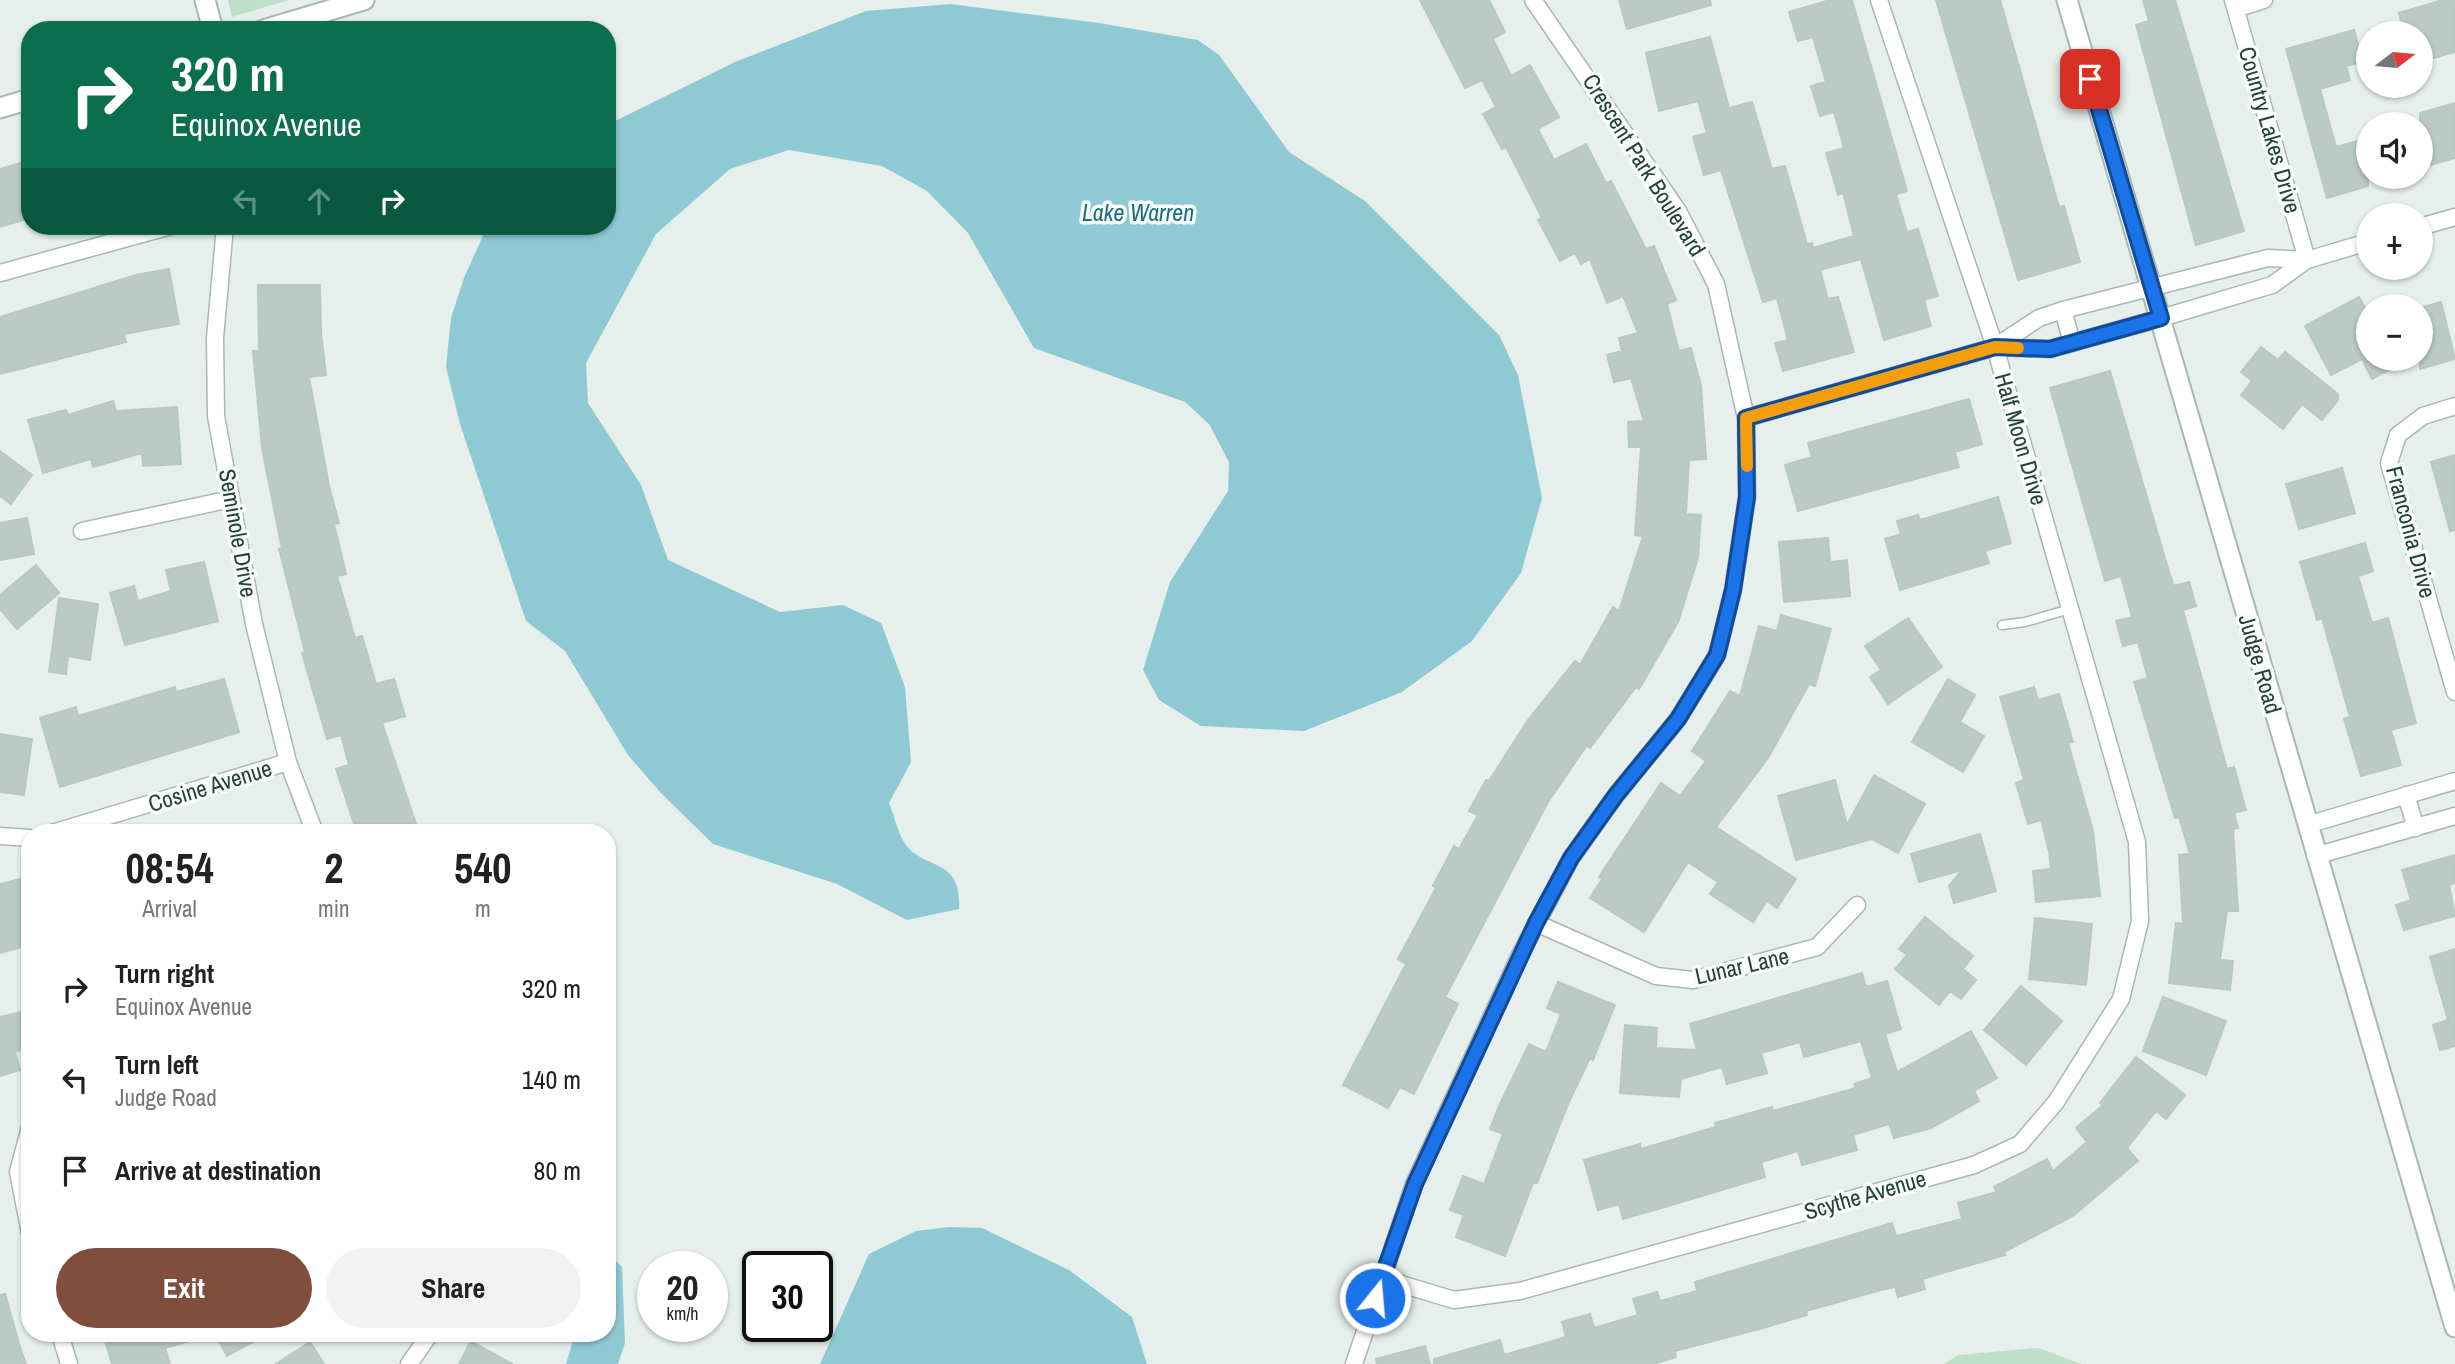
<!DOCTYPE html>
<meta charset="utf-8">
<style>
body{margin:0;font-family:"Archivo Narrow",sans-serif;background:#f2f2f2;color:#222;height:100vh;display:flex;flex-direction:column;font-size:26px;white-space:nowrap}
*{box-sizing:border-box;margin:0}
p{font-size:23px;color:#767676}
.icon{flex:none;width:38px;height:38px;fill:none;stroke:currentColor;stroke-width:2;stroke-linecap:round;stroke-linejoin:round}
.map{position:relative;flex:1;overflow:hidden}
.side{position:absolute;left:21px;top:824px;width:595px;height:518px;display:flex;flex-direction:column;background:#fff;border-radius:28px;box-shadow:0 2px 5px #0004}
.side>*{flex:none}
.top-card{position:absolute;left:21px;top:21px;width:595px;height:214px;border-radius:28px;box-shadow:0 2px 5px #0004;background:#0b6e4f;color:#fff;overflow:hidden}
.needle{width:46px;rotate:74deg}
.controls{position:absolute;left:2356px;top:21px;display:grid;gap:14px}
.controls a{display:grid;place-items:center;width:77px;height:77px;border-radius:50%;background:#fff;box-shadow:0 2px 5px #0004;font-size:35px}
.speed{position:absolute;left:637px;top:1251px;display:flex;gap:14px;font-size:35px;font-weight:700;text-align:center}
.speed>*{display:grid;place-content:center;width:91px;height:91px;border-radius:50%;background:#fff;box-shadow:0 2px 5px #0004;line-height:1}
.speed small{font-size:18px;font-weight:400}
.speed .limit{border:4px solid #111;border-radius:10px;background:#fff;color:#111}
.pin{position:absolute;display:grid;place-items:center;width:60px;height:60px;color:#fff;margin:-30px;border-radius:14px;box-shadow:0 4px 10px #0006}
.me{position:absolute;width:77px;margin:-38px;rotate:17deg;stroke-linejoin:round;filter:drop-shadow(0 0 5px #0008)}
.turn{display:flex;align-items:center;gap:24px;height:147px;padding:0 35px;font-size:32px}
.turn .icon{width:91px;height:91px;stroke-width:2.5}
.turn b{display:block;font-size:49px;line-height:60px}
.lanes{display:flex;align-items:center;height:66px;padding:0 35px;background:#0003;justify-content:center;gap:35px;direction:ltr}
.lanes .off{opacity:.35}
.eta{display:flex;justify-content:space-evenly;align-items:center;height:119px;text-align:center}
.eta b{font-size:42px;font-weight:700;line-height:49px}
.primary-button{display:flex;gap:14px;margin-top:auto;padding:14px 35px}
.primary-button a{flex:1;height:80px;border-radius:42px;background:#804e3d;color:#fff;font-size:28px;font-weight:700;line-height:80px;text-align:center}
.primary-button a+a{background:#f2f2f2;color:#222}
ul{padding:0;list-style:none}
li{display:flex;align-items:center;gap:21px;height:91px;padding:0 35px}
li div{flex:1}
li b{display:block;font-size:26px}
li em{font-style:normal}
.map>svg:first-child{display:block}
.green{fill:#bfe0c8}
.water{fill:#8ec9d4}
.building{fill:#bbcac4;stroke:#b8c9c2;stroke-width:2}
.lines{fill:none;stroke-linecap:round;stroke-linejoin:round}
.service-casing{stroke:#a8b8b2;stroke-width:11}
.minor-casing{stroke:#a8b8b2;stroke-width:19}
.tertiary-casing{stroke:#a8b8b2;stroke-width:23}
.service{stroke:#fff;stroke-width:8}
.minor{stroke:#fff;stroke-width:16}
.tertiary{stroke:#fff;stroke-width:19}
.route-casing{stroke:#114b97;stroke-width:18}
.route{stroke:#1a73e8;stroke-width:12}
.slow{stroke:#f59e0b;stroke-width:12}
.labels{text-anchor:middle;stroke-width:7;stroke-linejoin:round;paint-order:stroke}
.street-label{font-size:23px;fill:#24423a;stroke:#f7fbf9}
.water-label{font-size:24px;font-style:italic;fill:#1c6f80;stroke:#f7fbf9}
</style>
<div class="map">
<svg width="2455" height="1364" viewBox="0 0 2455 1364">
<rect width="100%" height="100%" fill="#e6efeb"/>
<path class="green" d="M228 0H289L232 17Z
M2038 1348 2082 1364H1944L1958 1355Z"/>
<path class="water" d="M950 4 1099 23 1198 40 1219 55 1289 152 1365 201 1499 335 1518 375 1542 498 1521 573 1472 641 1402 692 1304 731 1201 726 1159 700 1143 670 1170 582 1228 491 1229 462 1209 424 1185 402 1034 348 968 233 927 191 882 166 789 150 730 169 656 234 586 363 588 403 641 485 668 560 780 612 843 605 881 623 905 687 911 762 889 803C894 815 898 834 906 845 926 871 962 857 959 909L907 920 837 884 713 844 660 792 628 755 565 651 526 621 460 424 446 367 451 318 464 278 485 231 491 226H607V125L735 62 866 11Z
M949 1227 982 1228 1069 1270 1132 1317 1147 1364H820L869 1254 916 1231Z
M609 1254 622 1267 625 1343 618 1364H566L575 1334H607Z"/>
<path class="building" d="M1420 0H1489L1505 32 1493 39 1511 76 1530 65 1559 117 1538 129 1554 160 1586 144 1606 183 1611 181 1646 249 1654 246 1676 300 1667 304 1679 351 1691 348 1701 386 1706 459 1689 460 1686 514 1701 515 1698 558 1678 622 1639 689 1636 687 1590 748 1587 745 1548 802 1445 997 1458 1004 1414 1094 1400 1087 1388 1108 1343 1085 1406 964 1398 959 1436 888 1433 886 1454 846 1459 849 1478 815 1469 811 1486 780 1489 781 1528 720 1575 661 1580 665 1613 607 1619 611 1643 536 1635 535 1641 447H1629L1628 422 1644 421 1631 378 1614 382 1607 355 1622 351 1619 338 1638 333 1623 296 1607 303 1590 259 1581 264 1575 253 1560 261 1538 220 1542 218 1506 147 1502 149 1483 114 1496 107 1482 80 1465 88Z
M1619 0H1710L1711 5 1627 29Z
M1830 0H1852L1907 191 1896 194 1907 232 1918 229 1938 296 1924 300 1931 326 1884 340 1861 259 1820 270 1828 299 1838 297 1854 352 1783 371 1775 343 1788 340 1777 298 1763 302 1721 170 1704 175 1693 137 1707 133 1698 101 1659 111 1646 53 1710 37 1729 108 1752 102 1772 169 1785 166 1807 244 1812 243 1813 248 1854 236 1843 193 1838 195 1826 153 1844 148 1834 112 1820 116 1811 86 1826 82 1813 37 1798 41 1789 12Z
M1936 0H2000L2059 207 2064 206 2080 262 2018 280Z
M2143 0H2175L2244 231 2196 245 2136 25 2149 21Z
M2443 0H2455V52L2420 62V33H2404L2399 13Z
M2354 30 2363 62 2346 66 2350 80 2320 89 2336 147 2368 138V186L2327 198 2286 49Z
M2455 103V158L2420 168V113Z
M30 160V218L0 227V169Z
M169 269 179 324 124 334 126 342 0 374V317L136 275Z
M258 285H320L321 333 326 375 309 377 329 486 339 523 334 524 346 574 337 576 355 638 362 636 376 684 394 679 405 716 382 723 419 833H357L336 769 349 765 341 735 327 739 302 653 305 652 279 549H282L262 448 253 351H259Z
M2359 297 2368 313V356L2363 359H2410L2372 379 2362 359 2331 375 2305 326Z
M2441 302 2455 359 2420 369V308Z
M2261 347 2278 360 2285 352 2338 394V400L2322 420 2302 404 2283 429 2241 395 2252 381 2241 372Z
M2110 371 2169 572 2174 586 2189 582 2196 606 2183 610 2227 769 2234 767 2246 810 2234 813 2238 828 2233 829 2238 911H2227L2220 960 2233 961 2230 990 2169 983 2176 923 2183 924 2179 855 2190 854 2179 817 2175 818 2134 682 2148 678 2138 642 2123 646 2116 621 2132 617 2121 576 2105 581 2050 388Z
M1969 399 1982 444 1955 452 1959 467 1798 511 1785 465 1812 457 1808 443Z
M113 401 116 411 177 407 181 464 143 466 142 453 93 467 91 459 43 473 28 420 66 410 68 415Z
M0 451 32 475 11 504 0 496Z
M2455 455V530L2450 531 2431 462Z
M2342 468 2355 513 2299 529 2286 484Z
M1998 497 2011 543 1985 551 1989 563 1900 590 1885 539 1901 534 1897 521 1918 515 1920 520Z
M27 518 34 554 0 560V523Z
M1828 538 1830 562 1847 560 1850 596 1784 602 1779 542Z
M2365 543 2373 571 2358 576 2372 623 2388 618 2416 723 2391 730 2401 765 2361 776 2344 719 2350 717 2322 618 2317 620 2300 562Z
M204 562 218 621 125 645 110 593 134 586 138 601 171 591 166 570Z
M36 565 59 593 17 629 0 609V595Z
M59 598 98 604 90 660 68 656 66 674 49 672Z
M1781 615 1831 629 1815 686 1809 684 1768 758 1716 827 1796 879 1777 908 1767 901 1753 922 1710 894 1718 882 1688 862 1644 932 1590 898 1602 879 1599 877 1661 783 1680 796 1706 761 1692 751 1730 691 1740 696 1759 626 1777 631Z
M1908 618 1942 667 1888 704 1870 677 1881 670 1865 646Z
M224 679 239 732 60 787 40 718 76 707 78 716 175 687 176 692Z
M1948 679 1975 695 1960 722 1984 736 1963 772 1912 742Z
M2034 687 2038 700 2059 694 2073 742 2068 743 2093 831 2100 896 2036 902 2033 871 2051 869 2049 851 2041 820 2028 824 2016 783 2024 780 2000 697Z
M0 734 32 739 24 795 0 792Z
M1874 775 1925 804 1898 853 1872 839 1796 860 1778 796 1835 780 1847 825Z
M1980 834 1996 891 1954 903 1949 886 1962 870 1919 882 1911 854Z
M2455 855V883L2449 885 2455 916 2404 930 2396 905 2411 900 2402 870Z
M20 879 30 912V945L0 953V884Z
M1925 917 1973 956 1963 969 1976 980 1961 999 1950 991 1939 1005 1895 969 1907 955 1899 949Z
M2035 918 2092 924 2086 985 2029 979Z
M2455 949V1046L2440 1050 2433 1025 2448 1020 2430 957Z
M1862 973 1866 987 1887 981 1901 1029 1885 1034 1897 1072 1971 1031 1997 1078 1974 1091 1979 1101 1931 1128 1894 1138 1889 1124 1853 1135 1857 1150 1802 1165 1798 1151 1761 1162 1765 1177 1658 1209 1623 1219 1619 1204 1598 1210 1584 1160 1640 1144 1641 1149 1716 1127 1715 1123 1772 1107 1773 1111 1856 1088 1854 1084 1872 1078 1861 1041 1804 1057 1800 1042 1761 1053 1767 1073 1727 1084 1722 1067 1681 1079 1679 1097 1620 1093 1625 1025 1657 1028 1656 1048 1697 1050 1690 1024Z
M1558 982 1615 1005 1593 1060 1590 1058 1568 1104 1537 1183H1533L1505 1256 1456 1237 1464 1215 1450 1210 1463 1176 1484 1184 1503 1134 1490 1129 1499 1106 1529 1044 1546 1052 1561 1014 1547 1008Z
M2021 986 2062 1021 2026 1065 1984 1030Z
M2163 997 2226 1021 2206 1075 2143 1051Z
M30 1010V1047L15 1052 20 1070 0 1076V1017Z
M2136 1057 2185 1095 2166 1119 2156 1111 2127 1148 2138 1161 2073 1216 2004 1252 2005 1255 1922 1279 1925 1289 1898 1297 1895 1287 1881 1290 1806 1311 1807 1315 1763 1328 1675 1351 1676 1357 1653 1364H1434V1359L1500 1340 1504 1355 1566 1337 1562 1322 1590 1314 1594 1328 1638 1315 1633 1299 1657 1292 1660 1301 1697 1291 1695 1282 1892 1223 1896 1236 1962 1219 1958 1203 1997 1192 1994 1187 2047 1159 2053 1171 2087 1142 2076 1128 2103 1105 2100 1103Z
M5 1294 20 1347 26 1364H0V1295Z
M103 1334H200V1338L165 1348 170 1364H112Z
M215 1334H267L227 1356Z
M471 1341 512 1364H459Z
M310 1342 324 1364H276Z
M1425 1346 1430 1364H1377L1376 1359Z"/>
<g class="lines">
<defs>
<path id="service" d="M2002 625 2025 622 2070 609"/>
<path id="minor" d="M2233 0 2307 260
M2236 9 2264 0
M225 226 215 338 216 416 254 624 288 762 315 833
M2420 227 2455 217
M0 273 171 226
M2063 310 2072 343
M1995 347 2039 318 2063 310 2268 258 2307 260 2368 242
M2455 406 2423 416 2398 435 2389 463 2455 692
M1746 418 1995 347 2050 349 2161 318 2272 285 2307 260
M82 531 231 499
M2406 795 2416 828
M2307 825 2455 781
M52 833 288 762
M0 836 30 838
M2315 856 2455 816
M1536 923 1656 976 1693 980 1817 947 1857 905
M30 1127 18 1172 30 1233
M1381 1278 1454 1300 1520 1291 1974 1165 2020 1144 2056 1102 2121 999 2140 921 2137 842 1995 347 1879 0
M60 1334 69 1364
M409 1364 430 1334
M1354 1364 1414 1184 1520 955 1571 858 1616 795 1678 719 1717 655 1733 590 1747 497 1746 418 1716 284 1678 211 1533 0"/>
<path id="tertiary" d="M205 0 213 30
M2067 0 2455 1327
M263 30 364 0
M0 108 30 99"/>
</defs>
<use href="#service" class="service-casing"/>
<use href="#minor" class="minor-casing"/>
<use href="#tertiary" class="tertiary-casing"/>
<use href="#service" class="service"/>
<use href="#minor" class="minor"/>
<use href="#tertiary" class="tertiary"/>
</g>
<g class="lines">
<defs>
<path id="route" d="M1375 1298 1415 1184 1536 923 1571 858 1616 795 1678 719 1717 655 1733 590 1747 497 1746 418 1995 347 2050 349 2161 318 2090 79"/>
</defs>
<use href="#route" class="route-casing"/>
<use href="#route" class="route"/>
<path class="slow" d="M1747 466 1746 418 1995 347 2018 348"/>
</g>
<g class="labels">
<g class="street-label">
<text transform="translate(2270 130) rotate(74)" y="8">Country Lakes Drive</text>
<text transform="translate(1644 165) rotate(58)" y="8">Crescent Park Boulevard</text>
<text transform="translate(2021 439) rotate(74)" y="8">Half Moon Drive</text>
<text transform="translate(2411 532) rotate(75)" y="8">Franconia Drive</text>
<text transform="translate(238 533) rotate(80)" y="8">Seminole Drive</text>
<text transform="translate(2260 664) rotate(74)" y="8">Judge Road</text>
<text transform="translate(210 786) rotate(-17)" y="8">Cosine Avenue</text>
<text transform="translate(1742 966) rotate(-13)" y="8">Lunar Lane</text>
<text transform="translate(1865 1195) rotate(-16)" y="8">Scythe Avenue</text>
</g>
<g class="water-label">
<text x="1138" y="221">Lake Warren</text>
</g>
</g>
</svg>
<div class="controls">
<a><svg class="needle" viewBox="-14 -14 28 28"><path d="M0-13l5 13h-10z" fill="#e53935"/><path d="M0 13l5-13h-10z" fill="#767676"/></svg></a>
<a><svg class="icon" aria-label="sound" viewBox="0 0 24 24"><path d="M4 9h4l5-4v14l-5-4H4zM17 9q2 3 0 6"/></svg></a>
<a>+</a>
<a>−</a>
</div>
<div class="speed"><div>20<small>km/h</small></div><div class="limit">30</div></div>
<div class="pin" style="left:2090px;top:79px;background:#d93025"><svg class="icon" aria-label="arrive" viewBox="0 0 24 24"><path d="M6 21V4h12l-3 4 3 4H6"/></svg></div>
<svg class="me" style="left:1375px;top:1298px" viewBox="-20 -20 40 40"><circle r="17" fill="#1a73e8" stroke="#fff" stroke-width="3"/><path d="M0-11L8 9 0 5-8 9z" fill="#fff"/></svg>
<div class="top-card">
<div class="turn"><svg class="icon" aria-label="right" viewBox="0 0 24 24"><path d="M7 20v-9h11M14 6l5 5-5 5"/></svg><div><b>320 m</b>Equinox Avenue</div></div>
<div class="lanes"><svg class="icon off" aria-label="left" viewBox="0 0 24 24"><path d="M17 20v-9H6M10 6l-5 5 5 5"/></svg><svg class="icon off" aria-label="ahead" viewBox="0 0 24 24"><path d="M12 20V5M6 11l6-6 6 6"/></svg><svg class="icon" aria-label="right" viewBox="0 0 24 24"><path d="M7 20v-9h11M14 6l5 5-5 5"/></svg></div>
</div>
<section class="side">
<div class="eta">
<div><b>08:54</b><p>Arrival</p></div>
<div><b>2</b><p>min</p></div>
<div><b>540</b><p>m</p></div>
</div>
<ul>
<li><svg class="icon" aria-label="right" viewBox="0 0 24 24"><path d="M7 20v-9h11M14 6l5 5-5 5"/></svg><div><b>Turn right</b><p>Equinox Avenue</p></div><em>320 m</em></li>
<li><svg class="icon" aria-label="left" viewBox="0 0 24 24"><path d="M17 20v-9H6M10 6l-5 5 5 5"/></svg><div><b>Turn left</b><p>Judge Road</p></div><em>140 m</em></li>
<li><svg class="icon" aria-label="arrive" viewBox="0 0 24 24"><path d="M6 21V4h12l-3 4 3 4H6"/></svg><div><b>Arrive at destination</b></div><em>80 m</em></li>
</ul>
<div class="primary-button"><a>Exit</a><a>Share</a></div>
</section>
</div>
